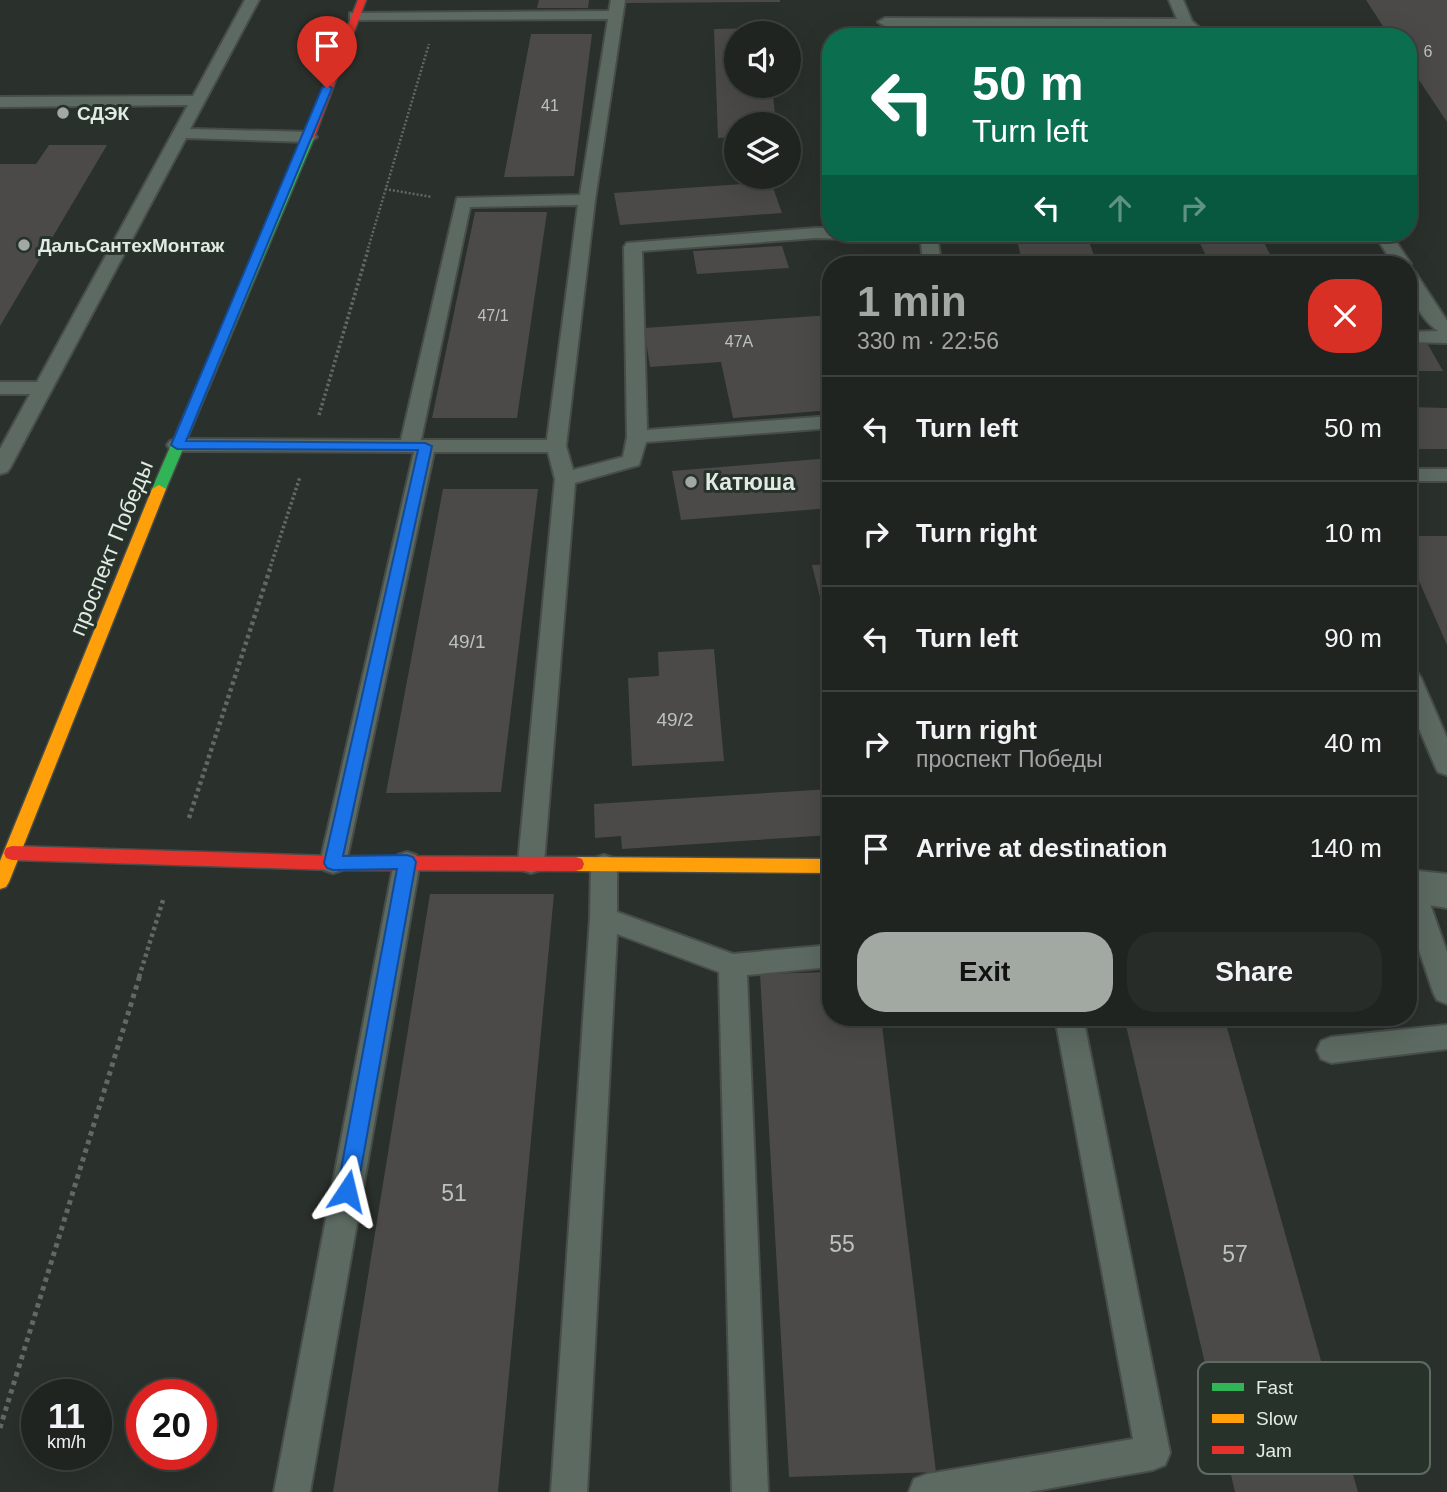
<!DOCTYPE html>
<meta charset="utf-8">
<style>
body{margin:0;font-family:Helvetica,sans-serif;background:#282c29;color:#f1f3f6;height:100vh;display:flex;flex-direction:column;font-size:26px;white-space:nowrap}
*{box-sizing:border-box;margin:0}
p{font-size:23px;color:#a2a4a5}
.icon{flex:none;width:38px;height:38px;fill:none;stroke:currentColor;stroke-width:2;stroke-linecap:round;stroke-linejoin:round}
.map{position:relative;flex:1;overflow:hidden}
.sheet{position:absolute;left:822px;top:256px;width:595px;height:770px;display:flex;flex-direction:column;background:#202420;border-radius:28px;box-shadow:0 7px 28px #0002,0 0 0 2px #3d413e}
.sheet>*{flex:none}
.banner{position:absolute;left:822px;top:28px;width:595px;height:214px;border-radius:28px;box-shadow:0 7px 28px #0002,0 0 0 2px #3d413e;background:#0b6e4f;color:#fff;overflow:hidden}
.buttons{position:absolute;left:724px;top:21px;display:grid;gap:14px}
.buttons a{display:grid;place-items:center;width:77px;height:77px;border-radius:50%;background:#202420;box-shadow:0 7px 28px #0002,0 0 0 2px #3d413e;font-size:35px}
.speed{position:absolute;left:21px;top:1379px;display:flex;gap:14px;font-size:35px;font-weight:700;text-align:center}
.speed>*{display:grid;place-content:center;width:91px;height:91px;border-radius:50%;background:#202420;box-shadow:0 7px 28px #0002,0 0 0 2px #3d413e;line-height:1}
.speed small{font-size:18px;font-weight:400}
.speed .limit{border:10px solid #d22;background:#fff;color:#111}
.pin{position:absolute;display:grid;place-items:center;width:60px;height:60px;color:#fff;margin:-72px -30px;border-radius:50% 50% 50% 0;rotate:-45deg;box-shadow:0 0 7px #0007}
.pin .icon{rotate:45deg}
.me{position:absolute;width:77px;margin:-38px;rotate:10deg;stroke-linejoin:round;filter:drop-shadow(0 0 5px #0008)}
.turn{display:flex;align-items:center;gap:24px;height:147px;padding:0 35px;font-size:32px}
.turn .icon{width:91px;height:91px;stroke-width:2.5}
.turn b{display:block;font-size:49px;line-height:60px}
.lanes{display:flex;align-items:center;height:66px;padding:0 35px;background:#0003;justify-content:center;gap:35px;direction:ltr}
.lanes .off{opacity:.35}
.round{display:grid;place-items:center;flex:none;width:74px;height:74px;border-radius:28px;background:#282c29}
.head{display:flex;align-items:center;justify-content:space-between;height:119px;padding:0 35px}
h1{font-size:42px;font-weight:700;line-height:52px;color:#a2a9a3}
.primary-button{display:flex;gap:14px;margin-top:auto;padding:14px 35px}
.primary-button a{flex:1;height:80px;border-radius:28px;background:#a2a9a3;color:#111;font-size:28px;font-weight:700;line-height:80px;text-align:center}
.primary-button a+a{background:#282c29;color:#f1f3f6}
ul{padding:0;list-style:none}
li{display:flex;align-items:center;gap:21px;height:105px;padding:0 35px;border-top:2px solid #3d413e}
li div{flex:1}
li b{display:block;font-size:26px}
li em{font-style:normal}
.map>svg:first-child{display:block}
.building{fill:#4b4a49}
.lines{fill:none;stroke-linecap:round;stroke-linejoin:round}
.lane-casing{stroke:#484d49;stroke-width:4}
.street-casing{stroke:#484d49;stroke-width:4}
.fast-casing{stroke:#484d49;stroke-width:3}
.slow-casing{stroke:#484d49;stroke-width:3}
.jam-casing{stroke:#484d49;stroke-width:3}
.path-far3{stroke:#606a63;stroke-width:2.5;stroke-dasharray:2 2;stroke-linecap:butt}
.path-far2{stroke:#606a63;stroke-width:3.5;stroke-dasharray:2.5 2.5;stroke-linecap:butt}
.path-far1{stroke:#606a63;stroke-width:4.5;stroke-dasharray:3.5 3.5;stroke-linecap:butt}
.path{stroke:#606a63;stroke-width:5;stroke-dasharray:4.5 4.5;stroke-linecap:butt}
.lane{fill:#5c6a61;fill-rule:evenodd}
.street{fill:#5c6a61;fill-rule:evenodd}
.fast{fill:#30b455;fill-rule:evenodd}
.slow{fill:#ff9f0a;fill-rule:evenodd}
.jam{fill:#e5322d;fill-rule:evenodd}
.route{fill:#1a73e8;stroke:#114b97;stroke-width:2}
.poi-dot{fill:#a2a9a3;stroke:#27332a;stroke-width:2.5}
.labels{text-anchor:middle;stroke-width:6;stroke-linejoin:round;paint-order:stroke}
.far-number-label{font-size:16px;fill:#bcc2bd}
.far-poi-label{font-size:19px;font-weight:bold;fill:#e2eae4;stroke:#27332a;text-anchor:start}
.number-label{font-size:19px;fill:#bcc2bd}
.poi-label{font-size:23px;font-weight:bold;fill:#e2eae4;stroke:#27332a;text-anchor:start}
.street-label{font-size:23px;fill:#e2eae4;stroke:#27332a}
.near-number-label{font-size:23px;fill:#bcc2bd}
.key{fill:#27332a;stroke:#5f6a62;stroke-width:2}
.key-label{font-size:19px;fill:#e2eae4}
</style>
<div class="map">
<svg width="1447" height="1492" viewBox="0 0 1447 1492">
<rect width="100%" height="100%" fill="#2a302b"/>
<path class="building" d="M539 0H589L588 8H537Z
M627 0H780V2L626 3Z
M1366 0H1447V122L1409 65V37H1390Z
M767 28 768 33H737V86H772L776 124H737V137L718 138 714 29Z
M531 34H592L574 176 504 177Z
M49 145H107L0 326V164H36Z
M771 182 782 213 620 225 614 193Z
M475 212H547L517 418H432Z
M1015 233H1086L1097 264H1023Z
M1195 233H1259L1275 264H1210Z
M782 246 789 268 697 274 693 251Z
M831 315V354H824L831 379V410L733 418 721 362 650 367 644 328Z
M1409 343H1427L1443 371H1409Z
M1409 407 1447 408V449H1409Z
M831 458V508L681 520 672 471Z
M443 489H538L501 792 386 793Z
M1409 536H1447V645L1409 558Z
M831 564V620L826 621 812 565Z
M714 649 724 761 632 766 628 678 659 676 658 652Z
M831 789V835L622 849 621 836 595 838 594 804Z
M430 894H554L498 1492H333Z
M831 972V1017H881L936 1472 789 1477 760 974Z
M1124 1017H1224L1358 1492H1235Z"/>
<g class="lines">
<defs>
<path id="lane" d="M245 0H259L190 129 309 132 317 137 309 142 186 138 10 468 7 472 0 474V449L30 394H0V382H37L188 105 0 107V97L193 96Z
M611 0H625L595 200 566 446 573 470 623 457 627 437 624 247 627 243 816 228H831V233H986L992 237 983 242 938 241 941 264H923L921 241 816 238 642 251 647 430 831 416V428L646 442 639 465 575 483 544 863 540 870 531 873 522 870 518 863 555 479 548 452H434L346 863 342 870 333 873 324 870 320 863 414 452 177 451 170 449 167 445 170 441 177 439 401 440 457 198 580 195 608 19 355 20 350 19V13L609 11ZM578 205 547 440H421L470 207Z
M1169 0H1183L1192 21 1210 37H1194L1183 27 885 26 878 22 885 18 1177 19Z
M1374 233H1390L1411 264 1409 267V264H1393Z
M1409 271 1415 272 1447 321V343L1409 342V332L1438 331C1419 318 1408 293 1409 271Z
M1409 469H1447V481H1409Z
M1409 670 1417 672 1421 678 1447 738V775L1438 772 1435 766 1409 705Z
M407 852 416 855 420 862 310 1492H274L394 862 398 855Z
M604 855 613 858 617 865V912L733 954 831 945V967L747 975 768 1492H732L719 972 617 934 587 1492H551L590 918 591 865 595 858Z
M1411 876 1420 880 1424 887 1447 952V1004L1437 1000 1433 992 1409 920V877Z
M1055 1017H1083L1170 1453 1165 1465 1153 1470 1029 1492H909L914 1479 927 1474 1133 1439Z
M1447 1025V1049L1331 1063 1321 1059 1317 1050 1321 1041 1331 1037Z"/>
<path id="street" d="M1409 870 1447 874V908L1409 902Z"/>
<path id="fast" d="M309 135 314 138 166 489 164 492H154L152 489 304 138Z"/>
<path id="slow" d="M159 485 166 489 9 882 6 887 0 889V861L152 489Z
M576 857 831 859V873L576 871 570 869 568 864 570 859Z"/>
<path id="jam" d="M358 0H366L314 138 305 140 304 138Z
M12 846 333 856 576 857 582 859 584 864 582 869 576 871 333 870 12 860 6 858 4 853 6 848Z"/>
</defs>
<use href="#lane" class="lane-casing"/>
<use href="#street" class="street-casing"/>
<use href="#fast" class="fast-casing"/>
<use href="#slow" class="slow-casing"/>
<use href="#jam" class="jam-casing"/>
<path class="path-far3" d="M385 189 432 197
M367 252 429 44"/>
<path class="path-far2" d="M319 415 368 250
M269 571 300 477"/>
<path class="path-far1" d="M189 818 270 569
M139 977 164 897"/>
<path class="path" d="M0 1428 140 975"/>
<use href="#lane" class="lane"/>
<use href="#street" class="street"/>
<use href="#fast" class="fast"/>
<use href="#slow" class="slow"/>
<use href="#jam" class="jam"/>
</g>
<path class="route" d="M327 85 332 88 186 441 425 443 432 446 343 856 407 855 413 857 416 862 357 1191 354 1197 347 1200 340 1197 337 1191 397 869 333 870 327 868 324 863 418 450 177 449 171 445 322 88Z"/>
<g class="poi-dot">
<circle cx="63" cy="113" r="7"/>
<circle cx="24" cy="245" r="7"/>
<circle cx="691" cy="482" r="7"/>
</g>
<g class="labels">
<g class="far-number-label">
<text x="1428" y="57">6</text>
<text x="550" y="111">41</text>
<text x="493" y="321">47/1</text>
<text x="739" y="347">47А</text>
</g>
<g class="far-poi-label">
<text x="77" y="120">СДЭК</text>
<text x="38" y="252">ДальСантехМонтаж</text>
</g>
<g class="number-label">
<text x="467" y="648">49/1</text>
<text x="675" y="726">49/2</text>
</g>
<g class="poi-label">
<text x="705" y="490">Катюша</text>
</g>
<g class="street-label">
<text transform="translate(111 548) rotate(-68)" y="8">проспект Победы</text>
</g>
<g class="near-number-label">
<text x="454" y="1201">51</text>
<text x="842" y="1252">55</text>
<text x="1235" y="1262">57</text>
</g>
</g>
<rect x="1198" y="1362" width="232" height="112" rx="10" class="key"/>
<rect x="1212" y="1383" width="32" height="8" fill="#30b455"/>
<rect x="1212" y="1414" width="32" height="9" fill="#ff9f0a"/>
<rect x="1212" y="1446" width="32" height="8" fill="#e5322d"/>
<g class="key-label">
<text x="1256" y="1394">Fast</text>
<text x="1256" y="1425">Slow</text>
<text x="1256" y="1457">Jam</text>
</g>
</svg>
<div class="buttons">
<a><svg class="icon" aria-label="sound" viewBox="0 0 24 24"><path d="M4 9h4l5-4v14l-5-4H4zM17 9q2 3 0 6"/></svg></a>
<a><svg class="icon" aria-label="layers" viewBox="0 0 24 24"><path d="M12 4l9 5-9 5-9-5zM3 14l9 5 9-5"/></svg></a>
</div>
<div class="speed"><div>11<small>km/h</small></div><div class="limit">20</div></div>
<div class="pin" style="left:327px;top:88px;background:#d93025"><svg class="icon" aria-label="arrive" viewBox="0 0 24 24"><path d="M6 21V4h12l-3 4 3 4H6"/></svg></div>
<svg class="me" style="left:347px;top:1191px" viewBox="-20 -20 40 40"><path d="M0-17L14 15 0 8-14 15z" fill="#1a73e8" stroke="#fff" stroke-width="4"/></svg>
<div class="banner">
<div class="turn"><svg class="icon" aria-label="left" viewBox="0 0 24 24"><path d="M17 20v-9H6M10 6l-5 5 5 5"/></svg><div><b>50 m</b>Turn left</div></div>
<div class="lanes"><svg class="icon" aria-label="left" viewBox="0 0 24 24"><path d="M17 20v-9H6M10 6l-5 5 5 5"/></svg><svg class="icon off" aria-label="ahead" viewBox="0 0 24 24"><path d="M12 20V5M6 11l6-6 6 6"/></svg><svg class="icon off" aria-label="right" viewBox="0 0 24 24"><path d="M7 20v-9h11M14 6l5 5-5 5"/></svg></div>
</div>
<section class="sheet">
<div class="head"><div><h1>1 min</h1><p>330 m · 22:56</p></div><a class="round" style="background:#d93025;color:#fff"><svg class="icon" aria-label="close" viewBox="0 0 24 24"><path d="M6 6l12 12M18 6L6 18"/></svg></a></div>
<ul>
<li><svg class="icon" aria-label="left" viewBox="0 0 24 24"><path d="M17 20v-9H6M10 6l-5 5 5 5"/></svg><div><b>Turn left</b></div><em>50 m</em></li>
<li><svg class="icon" aria-label="right" viewBox="0 0 24 24"><path d="M7 20v-9h11M14 6l5 5-5 5"/></svg><div><b>Turn right</b></div><em>10 m</em></li>
<li><svg class="icon" aria-label="left" viewBox="0 0 24 24"><path d="M17 20v-9H6M10 6l-5 5 5 5"/></svg><div><b>Turn left</b></div><em>90 m</em></li>
<li><svg class="icon" aria-label="right" viewBox="0 0 24 24"><path d="M7 20v-9h11M14 6l5 5-5 5"/></svg><div><b>Turn right</b><p>проспект Победы</p></div><em>40 m</em></li>
<li><svg class="icon" aria-label="arrive" viewBox="0 0 24 24"><path d="M6 21V4h12l-3 4 3 4H6"/></svg><div><b>Arrive at destination</b></div><em>140 m</em></li>
</ul>
<div class="primary-button"><a>Exit</a><a>Share</a></div>
</section>
</div>
